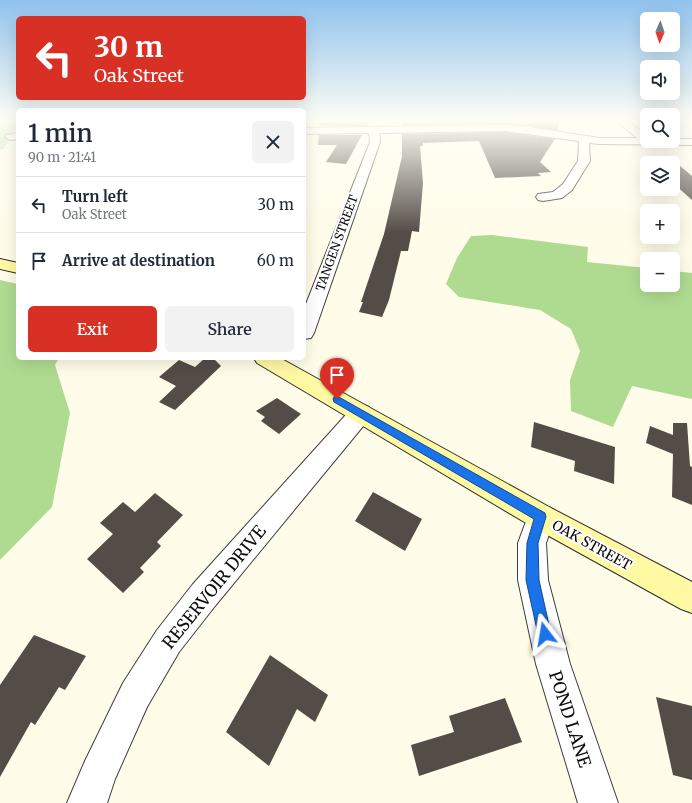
<!DOCTYPE html>
<meta charset="utf-8">
<style>
body{margin:0;font-family:Merriweather,serif;background:#f2f2f3;color:#1f2937;height:100vh;display:flex;flex-direction:column;font-size:15px;white-space:nowrap}
*{box-sizing:border-box;margin:0}
p{font-size:13px;color:#747a83}
.icon{flex:none;width:22px;height:22px;fill:none;stroke:currentColor;stroke-width:2;stroke-linecap:round;stroke-linejoin:round}
.map{position:relative;flex:1;overflow:hidden}
.side{position:absolute;left:16px;top:108px;width:290px;height:252px;display:flex;flex-direction:column;background:#fff;border-radius:6px;box-shadow:0 4px 16px #0002}
.side>*{flex:none}
.hud{position:absolute;left:16px;top:16px;width:290px;height:84px;border-radius:6px;box-shadow:0 4px 16px #0002;background:#d93025;color:#fff;overflow:hidden}
.needle{width:26px;rotate:182deg}
.controls{position:absolute;left:640px;top:12px;display:grid;gap:8px}
.controls a{display:grid;place-items:center;width:40px;height:40px;border-radius:6px;background:#fff;box-shadow:0 4px 16px #0002;font-size:20px}
.pin{position:absolute;display:grid;place-items:center;width:34px;height:34px;color:#fff;margin:-41px -17px;border-radius:50% 50% 50% 0;rotate:-45deg;box-shadow:0 0 4px #0007}
.pin .icon{rotate:45deg}
.me{position:absolute;width:44px;margin:-22px;rotate:346deg;stroke-linejoin:round;filter:drop-shadow(0 0 3px #0008)}
.turn{display:flex;align-items:center;gap:14px;height:84px;padding:0 12px;font-size:18px}
.turn .icon{width:52px;height:52px;stroke-width:2.5}
.turn b{display:block;font-size:28px;line-height:34px}
.round{display:grid;place-items:center;flex:none;width:42px;height:42px;border-radius:6px;background:#f2f2f3}
.summary{display:flex;align-items:center;justify-content:space-between;height:68px;padding:0 12px}
h1{font-size:24px;font-weight:600;line-height:30px}
.button{display:flex;gap:8px;margin-top:auto;padding:8px 12px}
.button a{flex:1;height:46px;border-radius:6px;background:#d93025;color:#fff;font-size:16px;font-weight:600;line-height:46px;text-align:center}
.button a+a{background:#f2f2f3;color:#1f2937}
ul{padding:0;list-style:none}
li{display:flex;align-items:center;gap:12px;height:56px;padding:0 12px;border-top:1px solid #e0e1e3}
li div{flex:1}
li b{display:block;font-size:15px}
li em{font-style:normal}
.map>svg:first-child{display:block}
.forest{fill:#afdb91}
.building{fill:#544d47}
.lines{fill:none;stroke-linecap:round;stroke-linejoin:round}
.street-casing{stroke:#3e3e3e;stroke-width:2}
.secondary-casing{stroke:#2d2d2d;stroke-width:2}
.street{fill:#fff;fill-rule:evenodd}
.secondary{fill:#fff9a4;fill-rule:evenodd}
.route{fill:#1a73e8;stroke:#114b97}
.labels{text-anchor:middle;stroke-width:4;stroke-linejoin:round;paint-order:stroke}
.far-street-label{font-size:12px;fill:#0b0b0b;stroke:#fff}
.street-label{font-size:14px;fill:#0b0b0b;stroke:#fff}
.near-street-label{font-size:17px;fill:#0b0b0b;stroke:#fff}
</style>
<div class="map">
<svg width="692" height="803" viewBox="0 0 692 803">
<rect width="100%" height="100%" fill="#fffce9"/>
<path class="forest" d="M0 120H18V126L3 149H0Z
M492 235 588 247 587 262 647 268V285H673V271L692 273V399L632 386 613 427 571 411 570 380 580 351 571 329 540 310 459 297 446 284 457 258 471 236Z
M0 280 18 284V358H59L55 365 70 413 52 507 0 560Z"/>
<path class="building" d="M320 120H351V124L354 120H370L367 126H319Z
M402 120H560L557 130 505 124 402 125Z
M505 132 555 139 540 162 551 172 538 173 541 176 495 178 479 141 423 143V146H420L423 183 419 232 412 231 408 251H401L389 300 382 317 359 312 363 302H361L384 234 402 156V134Z
M319 135H362L346 164 326 162 337 145H318Z
M673 160 692 176V200L673 183Z
M205 358H213L221 366 175 410 159 402 176 386 159 377 179 360 195 367Z
M277 398 301 414 279 434 261 421 265 417 256 411Z
M534 422 615 447 614 484 574 471 575 461 531 447Z
M673 423H687L690 466 692 467V505L672 497 673 454 646 443 650 426 673 435Z
M373 492 422 519 405 551 355 521Z
M155 493 183 515 157 542 161 546 140 568 144 572 123 593 87 559 113 534 100 523 123 502 135 512Z
M34 635 86 656 65 690 59 687 35 725 31 722 0 777V685Z
M270 655 328 695 315 722 297 709 269 766 226 732Z
M656 697 692 706V780L673 775Z
M505 698 522 742 419 776 411 745 454 732 449 716Z"/>
<g class="lines">
<defs>
<path id="street" d="M615 120H627L647 136V141H673V139H692V145L600 144 589 143 590 161 572 190 562 198 543 201 538 200 536 197 538 194 553 192 563 184 578 161 579 141 505 131 379 133 380 142 314 333 311 338 304 339V309L370 142 369 133 304 134V128L505 125 529 127 600 138H637Z
M18 133V139L10 140 5 137 6 135Z
M361 404 369 407 372 413 369 419 215 606 179 652 147 707 115 779 107 803H67L85 761 123 683 157 630 193 584 353 407Z
M541 504 551 508 555 517 546 543 548 580 570 664 618 803H578L536 664 518 580V543L531 508Z"/>
<path id="secondary" d="M0 259 18 263V273L0 269Z
M254 358H280L551 508 692 582V613L681 609 531 526 257 363Z"/>
</defs>
<use href="#street" class="street-casing"/>
<use href="#secondary" class="secondary-casing"/>
<use href="#street" class="street"/>
<use href="#secondary" class="secondary"/>
</g>
<linearGradient id="sky" x2="0" y2="1"><stop stop-color="#90c2ee"/><stop offset="0.52" stop-color="#fffef5"/><stop offset="1" stop-color="#fffef5" stop-opacity="0"/></linearGradient>
<rect width="692" height="233" fill="url(#sky)"/>
<path class="route" d="M337 396 545 513 546 517 538 543 539 580 551 634 549 638 545 640 540 638 538 634 526 580 527 543 534 519 334 402 333 399 334 397Z"/>
<g class="labels">
<g class="far-street-label">
<text transform="translate(337 243) rotate(-70)" y="4">TANGEN STREET</text>
</g>
<g class="street-label">
<text transform="translate(592 545) rotate(29)" y="5">OAK STREET</text>
</g>
<g class="near-street-label">
<text transform="translate(214 587) rotate(-51)" y="6">RESERVOIR DRIVE</text>
<text transform="translate(570 719) rotate(72)" y="6">POND LANE</text>
</g>
</g>
</svg>
<div class="controls">
<a><svg class="needle" viewBox="-14 -14 28 28"><path d="M0-13l5 13h-10z" fill="#e53935"/><path d="M0 13l5-13h-10z" fill="#747a83"/></svg></a>
<a><svg class="icon" aria-label="sound" viewBox="0 0 24 24"><path d="M4 9h4l5-4v14l-5-4H4zM17 9q2 3 0 6"/></svg></a>
<a><svg class="icon" aria-label="search" viewBox="0 0 24 24"><circle cx="10" cy="10" r="6"/><path d="M15 15l6 6"/></svg></a>
<a><svg class="icon" aria-label="layers" viewBox="0 0 24 24"><path d="M12 4l9 5-9 5-9-5zM3 14l9 5 9-5"/></svg></a>
<a>+</a>
<a>−</a>
</div>
<div class="pin" style="left:337px;top:399px;background:#d93025"><svg class="icon" aria-label="arrive" viewBox="0 0 24 24"><path d="M6 21V4h12l-3 4 3 4H6"/></svg></div>
<svg class="me" style="left:545px;top:634px" viewBox="-20 -20 40 40"><path d="M0-17L14 15 0 8-14 15z" fill="#1a73e8" stroke="#fff" stroke-width="4"/></svg>
<div class="hud">
<div class="turn"><svg class="icon" aria-label="left" viewBox="0 0 24 24"><path d="M17 20v-9H6M10 6l-5 5 5 5"/></svg><div><b>30 m</b>Oak Street</div></div>
</div>
<section class="side">
<div class="summary"><div><h1>1 min</h1><p>90 m · 21:41</p></div><a class="round"><svg class="icon" aria-label="close" viewBox="0 0 24 24"><path d="M6 6l12 12M18 6L6 18"/></svg></a></div>
<ul>
<li><svg class="icon" aria-label="left" viewBox="0 0 24 24"><path d="M17 20v-9H6M10 6l-5 5 5 5"/></svg><div><b>Turn left</b><p>Oak Street</p></div><em>30 m</em></li>
<li><svg class="icon" aria-label="arrive" viewBox="0 0 24 24"><path d="M6 21V4h12l-3 4 3 4H6"/></svg><div><b>Arrive at destination</b></div><em>60 m</em></li>
</ul>
<div class="button"><a>Exit</a><a>Share</a></div>
</section>
</div>
